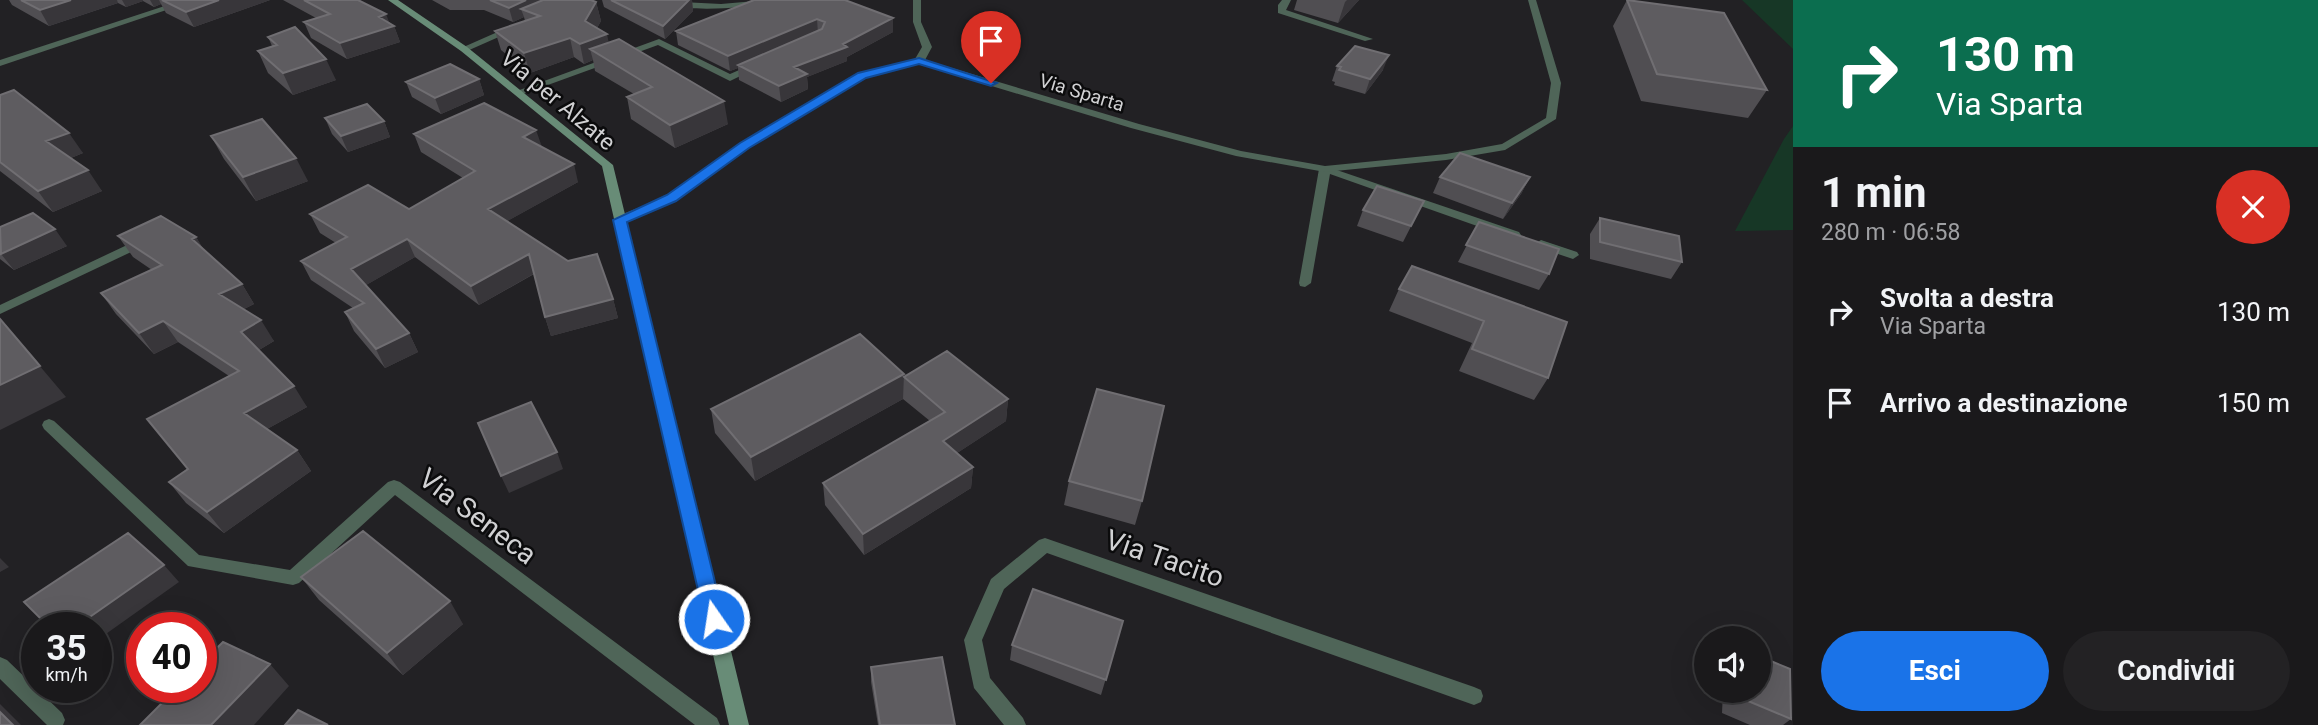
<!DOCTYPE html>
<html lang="it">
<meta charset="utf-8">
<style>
body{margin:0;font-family:Roboto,sans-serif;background:#232224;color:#f1f3f6;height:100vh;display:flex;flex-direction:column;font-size:26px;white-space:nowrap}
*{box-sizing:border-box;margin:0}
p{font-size:23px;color:#9fa0a3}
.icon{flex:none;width:38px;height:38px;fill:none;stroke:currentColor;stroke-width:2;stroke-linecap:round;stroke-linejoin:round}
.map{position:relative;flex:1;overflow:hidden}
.drawer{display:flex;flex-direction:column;background:#1a191b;width:525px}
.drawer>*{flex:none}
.top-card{background:#0b6e4f;color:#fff;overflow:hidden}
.controls{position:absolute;left:1694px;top:626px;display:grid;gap:14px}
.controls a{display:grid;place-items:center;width:77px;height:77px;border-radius:50%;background:#1a191b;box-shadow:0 7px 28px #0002,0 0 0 2px #38383a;font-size:35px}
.speed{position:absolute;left:21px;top:612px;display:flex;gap:14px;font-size:35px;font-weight:700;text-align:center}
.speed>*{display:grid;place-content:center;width:91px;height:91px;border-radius:50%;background:#1a191b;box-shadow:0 7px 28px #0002,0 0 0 2px #38383a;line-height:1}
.speed small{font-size:18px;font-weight:400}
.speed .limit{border:10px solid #d22;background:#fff;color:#111}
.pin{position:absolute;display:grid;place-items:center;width:60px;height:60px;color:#fff;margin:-72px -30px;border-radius:50% 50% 50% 0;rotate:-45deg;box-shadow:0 0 7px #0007}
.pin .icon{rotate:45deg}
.me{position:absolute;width:77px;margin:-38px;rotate:347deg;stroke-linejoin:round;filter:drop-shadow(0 0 5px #0008)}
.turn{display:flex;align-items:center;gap:24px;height:147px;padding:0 28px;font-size:32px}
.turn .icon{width:91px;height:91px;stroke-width:2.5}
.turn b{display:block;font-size:49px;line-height:60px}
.round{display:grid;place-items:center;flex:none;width:74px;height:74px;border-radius:37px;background:#232224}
.summary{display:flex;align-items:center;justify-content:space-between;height:119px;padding:0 28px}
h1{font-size:42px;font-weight:700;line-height:52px}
.cta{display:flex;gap:14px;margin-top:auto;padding:14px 28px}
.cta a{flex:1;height:80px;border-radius:42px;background:#1a73e8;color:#fff;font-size:28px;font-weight:700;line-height:80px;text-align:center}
.cta a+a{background:#232224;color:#f1f3f6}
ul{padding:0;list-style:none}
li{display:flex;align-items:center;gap:21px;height:91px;padding:0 28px}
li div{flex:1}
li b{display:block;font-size:26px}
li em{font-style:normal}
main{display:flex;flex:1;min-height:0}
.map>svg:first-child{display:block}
.green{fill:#173726}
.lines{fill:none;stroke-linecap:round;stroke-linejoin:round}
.lane{fill:#4f6558;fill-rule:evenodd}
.street{fill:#4f6558;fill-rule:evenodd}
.secondary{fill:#688c77;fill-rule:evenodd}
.wall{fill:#504e52}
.shaded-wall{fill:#38363a}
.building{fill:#5e5c60;stroke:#706e72;stroke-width:2}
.route{fill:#1a73e8;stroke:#114b97;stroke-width:2}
.labels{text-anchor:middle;stroke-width:5;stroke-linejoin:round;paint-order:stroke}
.far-street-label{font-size:19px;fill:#d1d1d3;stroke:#0b0b0c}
.street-label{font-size:23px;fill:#d1d1d3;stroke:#0b0b0c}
.near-street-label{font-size:28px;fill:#d1d1d3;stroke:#0b0b0c}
</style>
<main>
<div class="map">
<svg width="1793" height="725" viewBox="0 0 1793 725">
<rect width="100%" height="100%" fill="#222124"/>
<path class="green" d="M1742 0H1793V49Z
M1793 126V230L1735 231 1784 139Z"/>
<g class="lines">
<path class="lane" d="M1282 0H1291L1286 10 1373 39 1365 41 1278 13V5Z
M1325 166 1519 232 1521 235 1519 238H1511L1330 174 1311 283 1305 287 1300 286 1299 283 1319 169Z
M1541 240 1577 252 1579 255 1573 259 1537 247 1535 244Z"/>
<path class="street" d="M183 0H196L0 66V60Z
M642 0 721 4 768 0C748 12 662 11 642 0Z
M913 0H921V22L932 47 925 60 1139 124 1241 151 1325 166 1446 154 1502 144 1546 118 1551 83 1528 0H1536L1561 83 1556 119 1505 150 1446 160 1325 172 1236 156 1131 128 919 64 865 78 748 147 676 200 623 223H615V217L668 196 740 143 859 74 915 59 922 47 913 22Z
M511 26 519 28 467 51 459 49Z
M659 39 730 74 753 64 761 66 730 81 658 45 523 94 514 92Z
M144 237 148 238 150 241 148 244 0 314V305Z
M49 419 54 421 199 555 290 570 388 482 394 480 400 482 717 718 720 725H695L395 495 299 583 293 585 188 566 44 429 42 425 44 421Z
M1045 538 1474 687 1481 690 1483 696 1481 702 1474 705 1047 553 1004 589 982 640 990 678 1023 718 1026 725H1004L974 688 964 640 991 579 1039 540Z
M0 657 7 660 62 713 65 720 63 725H47L0 679Z"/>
<path class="secondary" d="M388 0H398L467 47 613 165 749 725H729L602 166 461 51Z"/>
</g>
<path class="wall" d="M9 0H270L194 27 166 13 161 4 154 7 143 1 126 7 118 3 49 26 12 5Z
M283 0H358L394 26 400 42 347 59 311 38 304 22 316 18Z
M432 0H591L596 2 601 21 597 28 609 43 728 124 675 148 631 119 627 97 634 94 595 71 593 60 584 64 574 57 530 73 501 50 495 31 525 21 524 17 513 22 484 10H450Z
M602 0H692L693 11 665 39 604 7Z
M1297 0H1359L1338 23 1294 10Z
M1627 0 1767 90 1748 118 1641 101 1613 26Z
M853 3 893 18V32L847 57V61L807 77 808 89 781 102 739 80 738 68 730 71 678 45 676 31Z
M268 37 336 80 293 95 268 73 258 51 272 46Z
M1337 66 1383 70 1365 94 1334 85 1335 82 1332 81Z
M479 79 484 95 441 114 412 97 406 82Z
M0 95 83 153 71 158 102 191 53 212 0 171Z
M325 118 384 121 390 137 348 152 332 134Z
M414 134 541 147 578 182 507 221 613 299 618 318 551 336 545 317 534 274 479 305 415 257 366 285 409 333 418 352 385 368 354 331 345 312 353 308 311 280 301 261 336 243 320 233 310 214 409 209 463 178 421 152Z
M211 136 308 181 256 201 224 159Z
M1440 177H1530L1521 194 1503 219 1433 193Z
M1424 201 1403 242 1357 226 1363 210Z
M1600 218 1682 262 1671 279 1590 259V234Z
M1479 222 1549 274 1539 290 1458 262Z
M0 227 67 246 14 270 0 259Z
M118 236 196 237 203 249 242 284 254 304 244 309 274 341 259 350 307 407 267 429 297 450 311 471 224 533 186 503 169 482 188 470 229 376 178 342 154 354 116 314 101 293 152 270 133 257Z
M1399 289 1567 322 1548 378 1534 400 1459 371 1472 343 1389 311Z
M904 374V377L1008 399 1006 421 957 453 973 467 971 488 864 555 825 505 823 483 930 421 903 399 755 481 715 433 711 409Z
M1069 481 1142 501 1135 525 1064 505Z
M301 577 463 624 403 675 319 600Z
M1123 621 1101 695 1010 660 1012 645Z
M871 667 955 725H878L871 682Z
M1723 691H1759L1791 719 1783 725H1750L1722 713Z"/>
<path class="shaded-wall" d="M71 0H117L118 3 49 26 40 10Z
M122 0H143V1L126 7Z
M150 0H159L161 4 154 7Z
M219 0H270L194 27 186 12Z
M526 0H554L521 9 524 17 513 22 509 8Z
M689 0H692L693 11 665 39 663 26Z
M1347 0H1359L1338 23 1345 2Z
M596 2 601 21 590 40 607 34 611 54 590 49 593 60 584 64 580 44 585 21Z
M386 14 391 27 394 26 400 42 347 59 340 43 379 17Z
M893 18V32L847 57V61L807 77 808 89 781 102 779 86 794 67 843 44Z
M817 19 818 34 738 65V68L730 71 728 56Z
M570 38 574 57 530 73 524 53Z
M1389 55 1383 70 1365 94 1370 79Z
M326 59 336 80 293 95 283 73Z
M479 79 484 95 441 114 435 98Z
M724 101 728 124 675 148 670 125Z
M384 121 390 137 348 152 341 136Z
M536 130 542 147 523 137Z
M69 133 83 153 61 162 46 141Z
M296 158 308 181 256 201 243 177Z
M574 164 578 182 495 228 488 209Z
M88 170 102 191 53 212 38 191Z
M1530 177 1521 194 1503 219 1512 203Z
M55 229 67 246 14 270 1 254Z
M196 237 209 258 192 239Z
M407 239 415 257 361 288 351 269Z
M529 254 535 273 479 305 471 286Z
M242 284 254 304 232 315 219 294Z
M613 299 618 318 551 336 545 317Z
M0 319 66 397 0 430Z
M261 320 274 341 254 353 241 332Z
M163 321 178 342 154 354 139 333Z
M409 333 418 352 385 368 376 349Z
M904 374 903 399 755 481 751 457Z
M294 386 307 407 258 434 244 413Z
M1008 399 1006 421 942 463 943 441Z
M297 450 311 471 224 533 207 512Z
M557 452 563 469 509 493 501 476Z
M973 467 971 488 864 555 863 534Z
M0 558 9 567 0 572Z
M164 565 179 582 96 641V628H74Z
M450 601 463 624 403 675 387 653Z
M270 664 289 686 254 725H211Z
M0 704 21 725H13L0 712Z"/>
<path class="building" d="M21 0H71L40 10Z
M162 0H219L186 12Z
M304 0H358L386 14 379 17 394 26 340 43 304 22 330 14Z
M490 0H526L509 8Z
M543 0H591L596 2 585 21 607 34 580 44 570 38 524 53 495 31 540 16 521 9Z
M611 0H689L663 26Z
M754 0H845L893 18 843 44 847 47 794 67 807 74 779 86 738 65 822 29 825 22 817 19 728 56 676 31Z
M1627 0 1724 13 1767 90 1657 74Z
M295 27 326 59 283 73 258 51 277 45 268 37Z
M619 39 724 101 670 125 627 97 652 87 590 49Z
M1355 46 1389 55 1370 79 1339 70 1341 67 1337 66Z
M450 64 479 79 435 98 406 82Z
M14 90 69 133 46 141 88 170 38 191 0 162V95Z
M484 103 536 130 523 137 574 164 488 209 568 261 597 254 613 299 545 317 529 254 471 286 407 239 351 269 409 333 376 349 345 312 364 303 301 261 347 237 310 214 368 185 409 209 475 171 414 134Z
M367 104 384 121 341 136 325 118Z
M262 119 296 158 243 177 211 136Z
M1460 153 1530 177 1512 203 1440 177Z
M1377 186 1424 201 1411 226 1363 210Z
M33 213 55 229 1 254 0 227Z
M161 216 196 237 192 239 242 284 219 294 261 320 241 332 294 386 244 413 297 450 207 512 169 482 188 469 147 419 239 371 163 321 139 333 101 293 162 265 118 236Z
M1600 218 1679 236 1682 262 1600 242Z
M1479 222 1559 249 1549 274 1466 245Z
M1412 266 1567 322 1548 378 1472 349 1484 321 1399 289Z
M0 319 40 366 0 385Z
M860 334 904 374 751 457 711 409Z
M947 351 1008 399 943 441 973 467 863 534 823 483 945 412 904 377Z
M1097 389 1164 406 1142 501 1069 481Z
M531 402 557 452 501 476 478 423Z
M363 531 450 601 387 653 301 577Z
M128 533 164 565 74 628H50L24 602Z
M1033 589 1123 621 1106 680 1012 645Z
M223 642 270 664 211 725H140L177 688H201V664Z
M1759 656 1790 669 1791 719 1741 698V691H1759Z
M942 657 955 725H880L871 667Z
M298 710 328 725H285Z
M0 712 13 725H0Z"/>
<path class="route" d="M919 58 997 83 991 86 919 64 866 78 749 148 676 201 627 222 724 619 721 625 714 628 706 625 613 220 667 195 740 143 858 73Z"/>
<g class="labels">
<g class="far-street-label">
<text transform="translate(1082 92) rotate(17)" y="7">Via Sparta</text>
</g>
<g class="street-label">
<text transform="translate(558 100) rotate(40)" y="8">Via per Alzate</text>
</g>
<g class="near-street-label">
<text transform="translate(478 516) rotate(37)" y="10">Via Seneca</text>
<text transform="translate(1165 558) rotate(19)" y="10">Via Tacito</text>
</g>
</g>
</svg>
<div class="controls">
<a><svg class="icon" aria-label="sound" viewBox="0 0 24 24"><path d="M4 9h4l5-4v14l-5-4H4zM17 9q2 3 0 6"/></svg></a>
</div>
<div class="speed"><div>35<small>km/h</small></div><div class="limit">40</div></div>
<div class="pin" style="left:991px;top:83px;background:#d93025"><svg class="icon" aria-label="arrive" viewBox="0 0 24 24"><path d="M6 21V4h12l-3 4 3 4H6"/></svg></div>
<svg class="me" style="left:714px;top:619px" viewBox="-20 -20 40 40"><circle r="17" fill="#1a73e8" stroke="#fff" stroke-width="3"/><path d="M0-11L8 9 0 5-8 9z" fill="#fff"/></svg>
</div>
<section class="drawer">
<div class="top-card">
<div class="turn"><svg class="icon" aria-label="right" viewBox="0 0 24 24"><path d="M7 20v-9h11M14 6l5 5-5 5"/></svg><div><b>130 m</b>Via Sparta</div></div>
</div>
<div class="summary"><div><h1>1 min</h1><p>280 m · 06:58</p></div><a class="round" style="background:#d93025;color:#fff"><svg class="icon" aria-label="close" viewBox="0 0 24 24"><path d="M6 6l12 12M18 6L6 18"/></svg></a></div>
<ul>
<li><svg class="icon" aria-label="right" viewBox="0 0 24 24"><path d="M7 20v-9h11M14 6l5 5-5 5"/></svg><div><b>Svolta a destra</b><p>Via Sparta</p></div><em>130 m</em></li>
<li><svg class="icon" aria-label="arrive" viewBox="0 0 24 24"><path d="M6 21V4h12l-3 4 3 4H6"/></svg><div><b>Arrivo a destinazione</b></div><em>150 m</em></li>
</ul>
<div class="cta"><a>Esci</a><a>Condividi</a></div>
</section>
</main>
